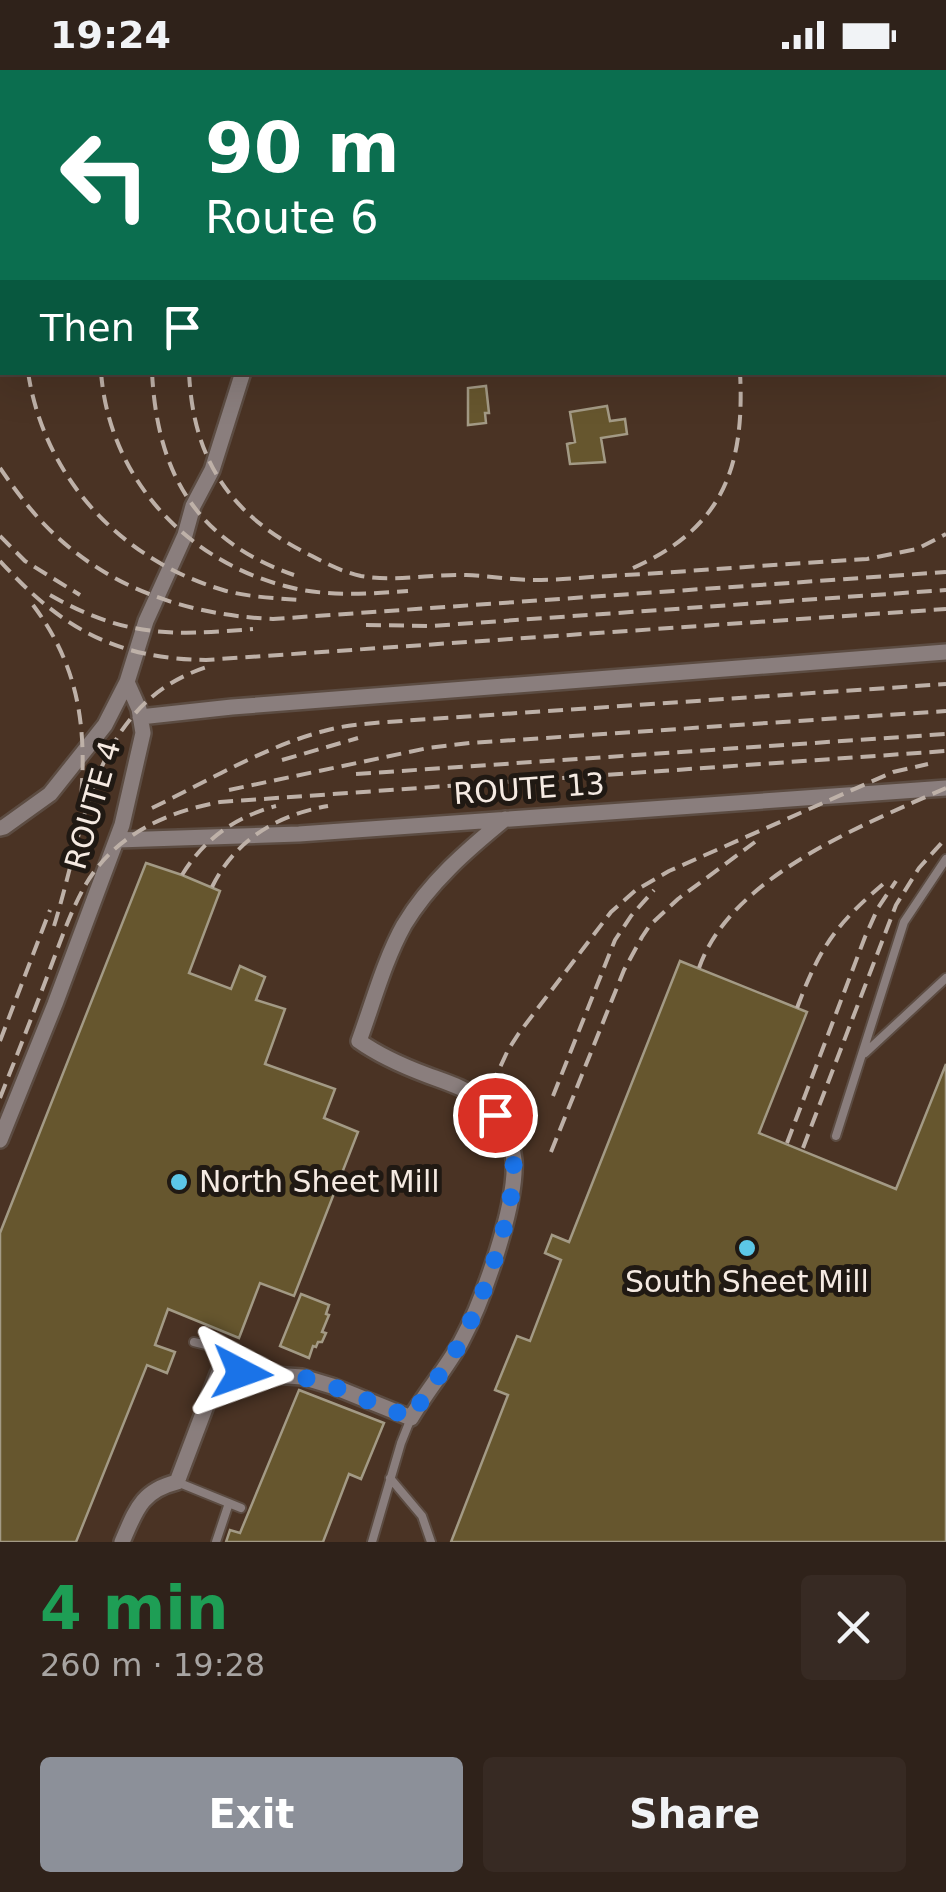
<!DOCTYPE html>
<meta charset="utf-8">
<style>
body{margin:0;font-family:"DejaVu Sans",sans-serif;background:#372a23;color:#f1f3f6;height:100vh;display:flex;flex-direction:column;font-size:38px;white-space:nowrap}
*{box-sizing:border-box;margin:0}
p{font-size:32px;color:#a7a4a2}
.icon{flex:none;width:55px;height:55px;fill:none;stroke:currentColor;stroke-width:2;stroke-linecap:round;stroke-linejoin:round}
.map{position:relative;height:1472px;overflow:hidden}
.drawer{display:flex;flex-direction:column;background:#2f221a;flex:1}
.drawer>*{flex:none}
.banner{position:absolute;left:0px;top:0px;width:948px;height:305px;box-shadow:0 10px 40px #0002,0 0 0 2px #4a3f39;background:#0b6e4f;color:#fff;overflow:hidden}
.pin{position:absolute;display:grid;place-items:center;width:85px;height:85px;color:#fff;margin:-42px;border:5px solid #fff;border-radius:50%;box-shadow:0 2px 10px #0007}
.me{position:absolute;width:110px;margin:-55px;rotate:94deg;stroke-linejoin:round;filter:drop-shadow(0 0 8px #0008)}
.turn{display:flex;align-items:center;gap:35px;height:210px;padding:0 40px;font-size:45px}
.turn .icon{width:130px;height:130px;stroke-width:2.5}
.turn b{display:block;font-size:70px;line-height:85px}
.then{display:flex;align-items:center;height:95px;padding:0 40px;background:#0003;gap:20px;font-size:38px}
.round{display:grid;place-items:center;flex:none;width:105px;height:105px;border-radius:10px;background:#372a23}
.summary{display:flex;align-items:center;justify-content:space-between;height:170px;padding:0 40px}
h1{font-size:60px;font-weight:700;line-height:75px;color:#1e9e55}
.cta{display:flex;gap:20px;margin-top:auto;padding:20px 40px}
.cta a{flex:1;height:115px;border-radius:10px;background:#8c9099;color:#fff;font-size:40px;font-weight:700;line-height:115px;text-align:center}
.cta a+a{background:#372a23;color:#f1f3f6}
.status{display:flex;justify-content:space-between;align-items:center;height:70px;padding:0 50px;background:#2f221a;direction:ltr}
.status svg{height:28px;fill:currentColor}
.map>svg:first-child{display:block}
.built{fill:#4a3324;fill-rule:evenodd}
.building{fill:#66562e;stroke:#a39a85;stroke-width:2.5}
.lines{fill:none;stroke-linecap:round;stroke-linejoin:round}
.service-casing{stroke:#5c4c42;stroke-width:12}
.minor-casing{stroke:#5c4c42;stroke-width:20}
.service{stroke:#8a7e7d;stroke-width:8}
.minor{stroke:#8a7e7d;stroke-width:15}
.rail{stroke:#beb1a8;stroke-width:4;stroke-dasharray:15 8;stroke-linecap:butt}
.route{stroke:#1a73e8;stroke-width:18;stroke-dasharray:0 32.4}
.poi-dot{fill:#5cc7e7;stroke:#201913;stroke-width:4}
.labels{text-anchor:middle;stroke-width:10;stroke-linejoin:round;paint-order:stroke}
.street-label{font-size:30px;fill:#f5eae2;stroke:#201913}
.poi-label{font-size:30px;fill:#f5eae2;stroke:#201913;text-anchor:start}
</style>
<div class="status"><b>19:24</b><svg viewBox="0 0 49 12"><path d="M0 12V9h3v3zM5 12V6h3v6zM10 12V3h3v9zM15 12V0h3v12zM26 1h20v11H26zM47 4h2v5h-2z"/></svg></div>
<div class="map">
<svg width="946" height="1472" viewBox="0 0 946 1472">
<rect width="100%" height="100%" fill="#3f2e23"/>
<path class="built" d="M0 0H946V1472H0ZM2 2H945V302H2Z"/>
<path class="building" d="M486 316 489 343H485L486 353 468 355V318Z
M607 336 610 351 625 349 627 364 601 368 605 392 570 394 567 374 575 372 570 342Z
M146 793 182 805 220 821 189 903 231 919 240 896 265 907 256 930 285 939 265 994 335 1019 324 1048 358 1062 294 1226 260 1213 239 1268 168 1239 155 1275 175 1282 167 1303 147 1295 76 1472H0V1163Z
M680 891 807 942 759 1063 896 1119 946 994V1472H451L508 1325 495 1320 517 1266 530 1271 561 1190 545 1183 552 1165 569 1172Z
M301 1224 329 1235 326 1244 329 1245 322 1262 326 1263 322 1272H318L316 1277 313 1276 309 1288 280 1276Z
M299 1320 384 1353 361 1409 349 1404 323 1472H226L230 1460 240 1463Z"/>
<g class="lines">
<defs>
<path id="service" d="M519 0 520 2
M865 983 946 908
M836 1066 904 852 946 789
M194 1272 226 1280 218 1304
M390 1408 422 1446 431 1472
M177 1412 241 1438
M216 1472 229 1433
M372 1472 401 1373 411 1348"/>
<path id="minor" d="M272 2 274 0
M140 647 232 637 946 582
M0 758 4 757 50 724 105 655 127 612
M117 770 299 764 946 718
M0 1070 55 934 122 755 143 663 139 639 127 612 146 551 185 465 193 436 212 400 243 302
M122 1472C136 1440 141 1421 177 1412L218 1304 242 1303 302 1307 332 1316 411 1348C426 1322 446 1299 461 1272 483 1231 517 1135 514 1090 512 1068 498 1046 482 1031 466 1018 446 1012 427 1005 403 996 380 986 359 971 373 933 384 891 404 855 429 813 467 780 505 749"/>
</defs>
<use href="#service" class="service-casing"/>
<use href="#minor" class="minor-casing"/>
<use href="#service" class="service"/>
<use href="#minor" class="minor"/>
<path class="rail" d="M10 0V2
M79 0V2
M138 0V2
M156 0V2
M173 0V2
M202 0V2
M227 0V2
M723 0V2
M28 302C44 408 121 490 223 520 247 527 274 528 299 530
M101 302C109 407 185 490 285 516 325 527 367 524 408 521
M152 302C157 403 196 471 294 505
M189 302C193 392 232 447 312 486 327 494 343 502 361 506 396 512 431 504 466 505 489 506 512 510 534 510 560 510 585 507 610 506 696 501 781 494 867 489L917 479 946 464
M0 398C13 417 27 436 43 453 104 517 185 545 273 549L946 502
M0 466 25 491 80 525
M0 491C60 557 115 589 206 590L946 539
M633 498C723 458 745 397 740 302
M50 525C124 567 171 566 253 559
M33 535C78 595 87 655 81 728
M366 555 431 556 946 520
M282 690 358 668
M356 704 946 664
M229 720 428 678 470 673 946 641
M152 738C208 711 264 677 324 661 344 655 365 654 386 652L946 614
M182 805C204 769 235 747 276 736
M212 817C235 770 277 745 328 736
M54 856C85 757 92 632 210 596
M699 898C731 806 863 755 946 718
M797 938C821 874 837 853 889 809
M0 971 50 840
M491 1017 508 980 519 963 611 842 636 820 669 801 893 702 928 694
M553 1026 615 870 631 846 654 820
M0 1028C17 985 34 942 50 899 61 870 71 840 86 814 115 765 166 742 220 732L946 681
M787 1073 865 867 878 838 896 811
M803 1078 896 835 919 798 946 768
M551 1082 624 900 642 867 650 855 678 829 755 772"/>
</g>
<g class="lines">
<path class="route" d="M242 1303 302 1307 332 1316 411 1348C426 1321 447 1298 461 1271 483 1230 519 1132 513 1087 511 1071 504 1058 495 1045"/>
</g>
<g class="poi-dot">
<circle cx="179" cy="1112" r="10"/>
<circle cx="747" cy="1178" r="10"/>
</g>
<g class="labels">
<g class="street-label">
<text transform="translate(529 719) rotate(-4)" y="10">ROUTE 13</text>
<text transform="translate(93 735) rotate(-74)" y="10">ROUTE 4</text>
</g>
<g class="poi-label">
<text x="199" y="1122">North Sheet Mill</text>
<text x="747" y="1222" text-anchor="middle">South Sheet Mill</text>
</g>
</g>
</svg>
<div class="pin" style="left:495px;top:1045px;background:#d93025"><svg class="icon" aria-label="arrive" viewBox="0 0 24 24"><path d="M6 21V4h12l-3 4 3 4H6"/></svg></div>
<svg class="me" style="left:242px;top:1303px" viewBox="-20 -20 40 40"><path d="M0-17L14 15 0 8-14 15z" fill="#1a73e8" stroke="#fff" stroke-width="4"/></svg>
<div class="banner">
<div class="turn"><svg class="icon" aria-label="left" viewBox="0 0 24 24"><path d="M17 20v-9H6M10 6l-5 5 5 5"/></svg><div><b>90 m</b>Route 6</div></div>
<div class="then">Then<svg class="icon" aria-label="arrive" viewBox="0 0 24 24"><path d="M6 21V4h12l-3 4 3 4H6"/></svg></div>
</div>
</div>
<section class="drawer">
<div class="summary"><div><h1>4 min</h1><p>260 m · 19:28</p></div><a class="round"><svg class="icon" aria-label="close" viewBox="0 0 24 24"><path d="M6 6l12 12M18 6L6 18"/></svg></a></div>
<div class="cta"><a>Exit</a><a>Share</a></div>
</section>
